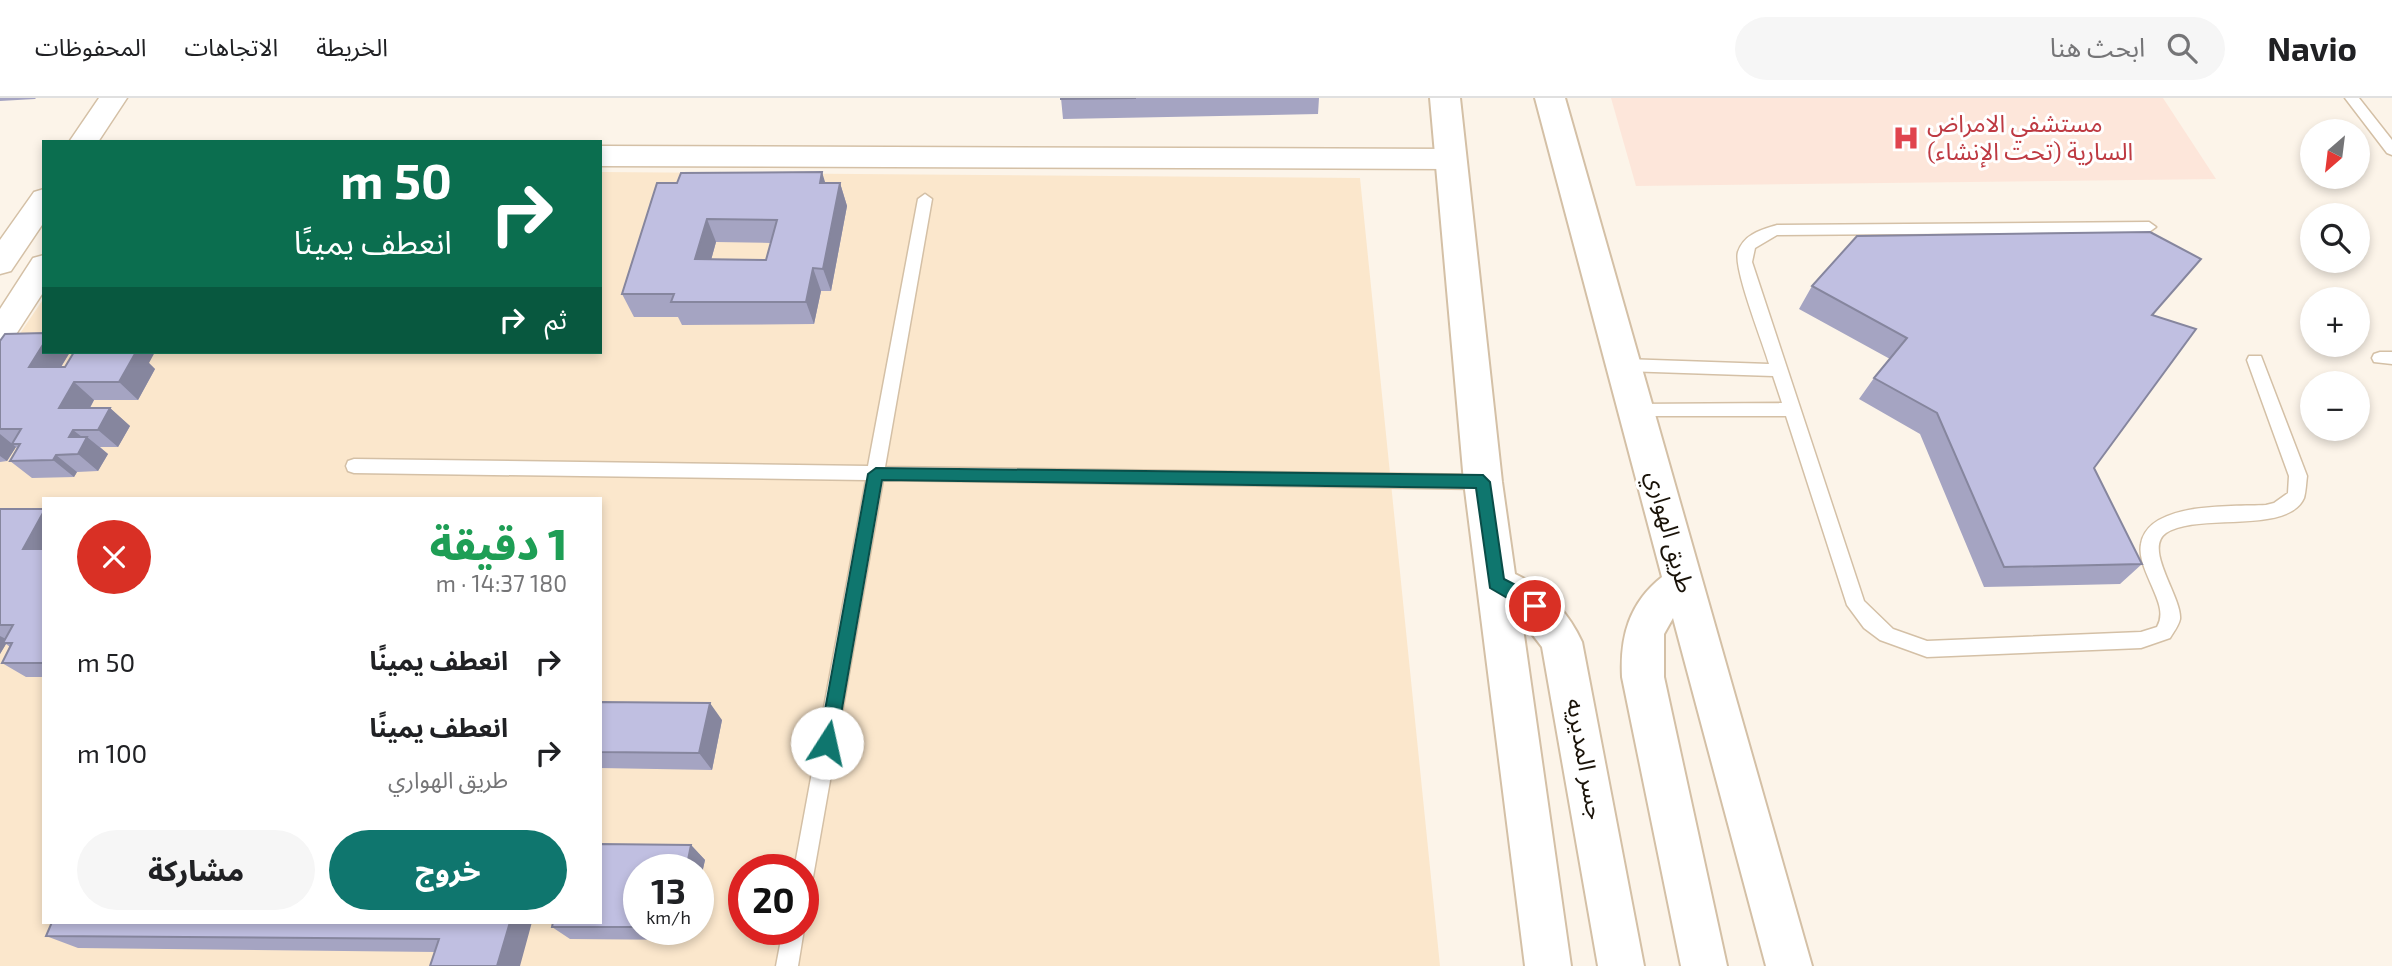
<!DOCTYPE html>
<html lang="ar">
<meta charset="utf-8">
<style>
body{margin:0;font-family:"Exo 2","Noto Sans Arabic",sans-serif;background:#f6f6f6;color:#202124;direction:rtl;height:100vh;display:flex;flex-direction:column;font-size:26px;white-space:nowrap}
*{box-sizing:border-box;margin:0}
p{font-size:23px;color:#757577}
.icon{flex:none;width:38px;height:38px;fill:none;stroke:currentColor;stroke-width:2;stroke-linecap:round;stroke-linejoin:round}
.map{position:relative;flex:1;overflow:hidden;direction:ltr}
.drawer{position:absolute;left:42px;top:399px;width:560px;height:427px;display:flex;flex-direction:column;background:#fff;border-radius:0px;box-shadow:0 4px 10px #0003;direction:rtl}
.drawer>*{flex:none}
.top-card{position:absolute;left:42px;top:42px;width:560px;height:214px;border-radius:0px;box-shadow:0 4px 10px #0003;direction:rtl;background:#0b6e4f;color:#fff;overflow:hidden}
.needle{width:46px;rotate:208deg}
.controls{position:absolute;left:2300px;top:21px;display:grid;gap:14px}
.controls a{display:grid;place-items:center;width:70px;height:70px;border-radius:50%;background:#fff;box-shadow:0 4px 10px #0003;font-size:35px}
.speed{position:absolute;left:623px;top:756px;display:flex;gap:14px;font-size:35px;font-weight:700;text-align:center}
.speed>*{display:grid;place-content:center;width:91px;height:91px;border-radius:50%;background:#fff;box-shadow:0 4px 10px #0003;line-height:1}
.speed small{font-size:18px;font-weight:400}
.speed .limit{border:10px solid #d22;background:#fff;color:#111}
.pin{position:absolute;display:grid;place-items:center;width:60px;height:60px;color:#fff;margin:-30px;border:4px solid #fff;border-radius:50%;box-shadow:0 2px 7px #0007}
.me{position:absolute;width:77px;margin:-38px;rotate:10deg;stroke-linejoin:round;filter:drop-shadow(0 0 5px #0008)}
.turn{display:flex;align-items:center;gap:24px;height:147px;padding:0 35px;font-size:32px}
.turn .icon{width:91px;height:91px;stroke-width:2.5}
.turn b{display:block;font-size:49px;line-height:60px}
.then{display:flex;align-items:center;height:66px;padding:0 35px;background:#0003;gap:14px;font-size:26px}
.round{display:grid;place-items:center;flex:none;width:74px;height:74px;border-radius:37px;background:#f6f6f6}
.overview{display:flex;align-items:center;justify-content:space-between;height:119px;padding:0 35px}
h1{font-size:42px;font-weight:800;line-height:52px;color:#1e9e55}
.action{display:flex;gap:14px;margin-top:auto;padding:14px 35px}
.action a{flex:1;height:80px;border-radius:42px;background:#0f766e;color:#fff;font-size:28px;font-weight:800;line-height:80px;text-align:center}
.action a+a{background:#f6f6f6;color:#202124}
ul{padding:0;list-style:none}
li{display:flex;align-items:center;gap:21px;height:91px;padding:0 35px}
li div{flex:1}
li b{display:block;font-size:26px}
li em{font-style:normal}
header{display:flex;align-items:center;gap:42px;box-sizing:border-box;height:98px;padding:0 35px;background:#fff;border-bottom:2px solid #e0e0e0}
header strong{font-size:33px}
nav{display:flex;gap:38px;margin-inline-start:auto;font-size:24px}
.search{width:490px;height:63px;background:#f6f6f6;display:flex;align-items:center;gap:18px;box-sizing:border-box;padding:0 24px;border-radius:38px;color:#757577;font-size:26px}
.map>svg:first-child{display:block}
.built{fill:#fbe7cc;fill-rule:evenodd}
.medical{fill:#fde6da}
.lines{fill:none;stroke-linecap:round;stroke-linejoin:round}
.lane-casing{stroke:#d4c0a6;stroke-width:3}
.street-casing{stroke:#d4c0a6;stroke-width:3}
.highway-casing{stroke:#d4c0a6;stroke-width:4}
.lane{fill:#fff;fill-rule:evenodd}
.street{fill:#fff;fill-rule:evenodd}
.highway{fill:#fff;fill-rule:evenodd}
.wall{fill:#a5a4c2;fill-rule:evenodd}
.shaded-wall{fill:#86869e}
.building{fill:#c0bfe1;stroke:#86869e;stroke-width:2;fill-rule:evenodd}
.route{fill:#0f766e;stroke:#0a4d48;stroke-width:2}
.labels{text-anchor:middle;stroke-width:6;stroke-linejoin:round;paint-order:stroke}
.health-label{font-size:24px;fill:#be3a42;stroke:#fff;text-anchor:start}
.street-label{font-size:24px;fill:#1a1309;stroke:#fff}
</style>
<header>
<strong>Navio</strong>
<div class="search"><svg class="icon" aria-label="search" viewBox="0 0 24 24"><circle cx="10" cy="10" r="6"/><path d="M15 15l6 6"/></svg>ابحث هنا</div>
<nav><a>الخريطة</a><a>الاتجاهات</a><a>المحفوظات</a></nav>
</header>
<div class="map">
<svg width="2392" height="868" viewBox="0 0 2392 868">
<rect width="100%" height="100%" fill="#fcf4e9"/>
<path class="built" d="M600 74 1360 80 1440 868H0V265L44 200V254H600ZM44 401H600V824H44ZM639 772H698V831H639ZM744 772H803V831H744Z"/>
<path class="medical" d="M1611 0H2163L2216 81 1636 88Z"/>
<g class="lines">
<defs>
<path id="lane" d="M2345 0H2359L2392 42V57L2387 55Z
M925 96 932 101 885 369 1483 377 1489 379 1492 384 1489 389 1483 391 883 382 813 779 810 786 803 789V772H794L866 382 354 375 348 373 346 368 348 363 354 361 868 368 918 101Z
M2149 124 2156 129 2149 134 1777 137 1755 150 1752 164 1864 503 1893 531 1927 543 2141 534 2157 529C2164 517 2159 505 2154 493 2149 480 2138 461 2141 446 2148 403 2233 409 2266 407L2274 405 2288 395 2289 378 2247 262 2249 258H2261L2307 378C2306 385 2306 393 2304 400 2288 437 2197 414 2166 435 2143 451 2182 499 2180 521 2179 527 2173 535 2170 540L2141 550 1927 559 1880 542 1864 530 1847 507 1786 318H1636L1630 317 1628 312 1630 307 1636 306 1782 305 1773 278 1624 273 1616 267 1624 261 1769 266C1763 245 1733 170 1738 154 1744 136 1761 132 1777 127Z
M2380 254H2392V266L2374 264 2372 260 2374 256Z
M803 828 804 831 798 868H776L783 831H803Z"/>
<path id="street" d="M99 0H127L98 44H69Z
M600 48 1451 51 1461 54 1465 61 1461 68 1451 71 600 68Z
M44 91V124L11 173 0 176V142L34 94Z
M44 157V193L11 244 0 248V211L33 160Z"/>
<path id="highway" d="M1430 0H1460L1502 384 1515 476C1546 491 1568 513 1582 544L1644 868H1598L1542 549 1522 523 1571 868H1525L1464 384Z
M1535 0H1565L1812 868H1766L1673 520 1664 536V579L1727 868H1681L1622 579C1620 539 1629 505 1662 479Z"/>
</defs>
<use href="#lane" class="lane-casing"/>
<use href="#street" class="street-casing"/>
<use href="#highway" class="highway-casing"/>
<use href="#lane" class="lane"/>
<use href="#street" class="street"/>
<use href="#highway" class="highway"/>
</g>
<path class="wall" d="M0 0H36L35 1 0 3Z
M1061 0H1319L1318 16 1063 21Z
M657 85H840L847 108 831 193H821L814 226 682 227 678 219H634L622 196ZM716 144 771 145 766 162H711Z
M1812 188 2152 217 2094 370 2142 466 2120 486 1984 489 1920 336 1859 301 1874 280 1890 261 1799 211Z
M0 243 44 254H70L61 269 149 265 155 271 138 302H94L90 310H110L130 328 118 349H100L108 356 98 373 77 374 74 379 32 380 10 363 17 350 16 349 7 363 0 364Z
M0 411H44V579H26L2 565 10 549 6 546 0 556Z
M600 604 722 622 712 672 600 670Z
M600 746 691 747 705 762 698 793V772H639V831H690L688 842 570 841 552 829 553 824H600Z
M532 824 435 854 78 850 46 838Z"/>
<path class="shaded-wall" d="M822 74 829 97 820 85Z
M840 85 847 108 831 193 823 171Z
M707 121 716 144 705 184 695 161Z
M813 170 821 193 814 226 806 204Z
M44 245V254H70L50 287 29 269Z
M128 254H155L149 265 155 271 138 302 119 284Z
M74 284 94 302 80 328 59 310Z
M110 310 130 328 118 349 98 332Z
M73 332 86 342 87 339 108 356 98 373 78 356 69 339Z
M0 336 16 349 7 363 0 358Z
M56 357 77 374 74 379 53 362Z
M44 413V466L23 451Z
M0 538 8 542 3 545 6 546 0 556Z
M710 605 722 622 712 672 699 655Z
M691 747 705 762 698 793V772H686Z
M510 824H532L520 868H497Z
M675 831H690L688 842Z"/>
<path class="building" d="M1061 0H1136L1061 1Z
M822 74 820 85H840L823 171 813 170 806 204H671L674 196H622L657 85H677L681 75ZM707 121 777 122 766 162 695 161Z
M2150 134 2201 161 2152 217 2196 231 2094 370 2142 466 2004 469 1937 315 1874 280 1907 240 1812 188 1857 138Z
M44 235V245L29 269H65L74 254H136L119 284H74L59 310H110L98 332H73L69 339H87L78 356 56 357 53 362 10 363 20 346H12L21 331H0V243L5 236Z
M0 411H44V413L23 451H44V565H2L12 545H3L13 527H0Z
M600 604 710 605 699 655 600 654Z
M600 746 691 747 686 772H639V829H552L553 824H600Z
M52 824H510L497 868H430L439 841 46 838Z"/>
<path class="route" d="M876 370 1483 377 1490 384 1504 481 1529 494 1543 508 1540 513 1535 516 1490 490 1476 390 882 382 836 645 834 650 827 653 821 650 819 645 868 376Z"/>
<defs>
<symbol id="hospital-bare" viewBox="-9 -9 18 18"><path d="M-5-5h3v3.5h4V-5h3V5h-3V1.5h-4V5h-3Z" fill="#e0444e" stroke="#fff" stroke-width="2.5" paint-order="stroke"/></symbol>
</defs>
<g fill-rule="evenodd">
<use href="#hospital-bare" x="1887" y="21" width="38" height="38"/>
</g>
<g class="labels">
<g class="health-label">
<text x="1927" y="34">مستشفي الامراض<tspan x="1927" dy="28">السارية (تحت الإنشاء)</tspan></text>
</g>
<g class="street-label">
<text transform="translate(1670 434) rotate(75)" y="8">طريق الهواري</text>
<text transform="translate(1585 661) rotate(80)" y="8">جسر المديريه</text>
</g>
</g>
</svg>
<div class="controls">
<a><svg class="needle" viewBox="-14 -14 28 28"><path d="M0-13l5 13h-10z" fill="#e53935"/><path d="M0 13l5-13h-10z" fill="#757577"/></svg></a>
<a><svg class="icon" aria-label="search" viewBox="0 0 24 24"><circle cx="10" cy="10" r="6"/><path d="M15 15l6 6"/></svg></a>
<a>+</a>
<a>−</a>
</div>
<div class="speed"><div>13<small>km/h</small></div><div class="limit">20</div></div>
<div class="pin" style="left:1535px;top:508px;background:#d93025"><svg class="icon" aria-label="arrive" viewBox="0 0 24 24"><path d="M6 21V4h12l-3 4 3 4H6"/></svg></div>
<svg class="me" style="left:827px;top:645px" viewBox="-20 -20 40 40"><circle r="19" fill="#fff"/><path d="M0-13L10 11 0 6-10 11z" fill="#0f766e"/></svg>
<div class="top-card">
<div class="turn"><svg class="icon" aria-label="right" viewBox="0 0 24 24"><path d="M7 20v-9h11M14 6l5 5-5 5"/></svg><div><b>50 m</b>انعطف يمينًا</div></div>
<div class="then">ثم<svg class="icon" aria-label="right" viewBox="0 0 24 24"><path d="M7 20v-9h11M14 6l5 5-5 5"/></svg></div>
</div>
<section class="drawer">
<div class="overview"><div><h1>1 دقيقة</h1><p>180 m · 14:37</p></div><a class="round" style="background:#d93025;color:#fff"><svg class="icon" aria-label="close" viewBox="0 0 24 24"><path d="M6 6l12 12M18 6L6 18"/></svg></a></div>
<ul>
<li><svg class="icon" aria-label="right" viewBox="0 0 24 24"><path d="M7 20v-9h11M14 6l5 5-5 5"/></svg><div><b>انعطف يمينًا</b></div><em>50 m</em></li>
<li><svg class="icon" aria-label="right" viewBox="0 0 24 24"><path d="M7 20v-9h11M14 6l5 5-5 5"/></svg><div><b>انعطف يمينًا</b><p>طريق الهواري</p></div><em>100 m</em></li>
</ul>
<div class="action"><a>خروج</a><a>مشاركة</a></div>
</section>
</div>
